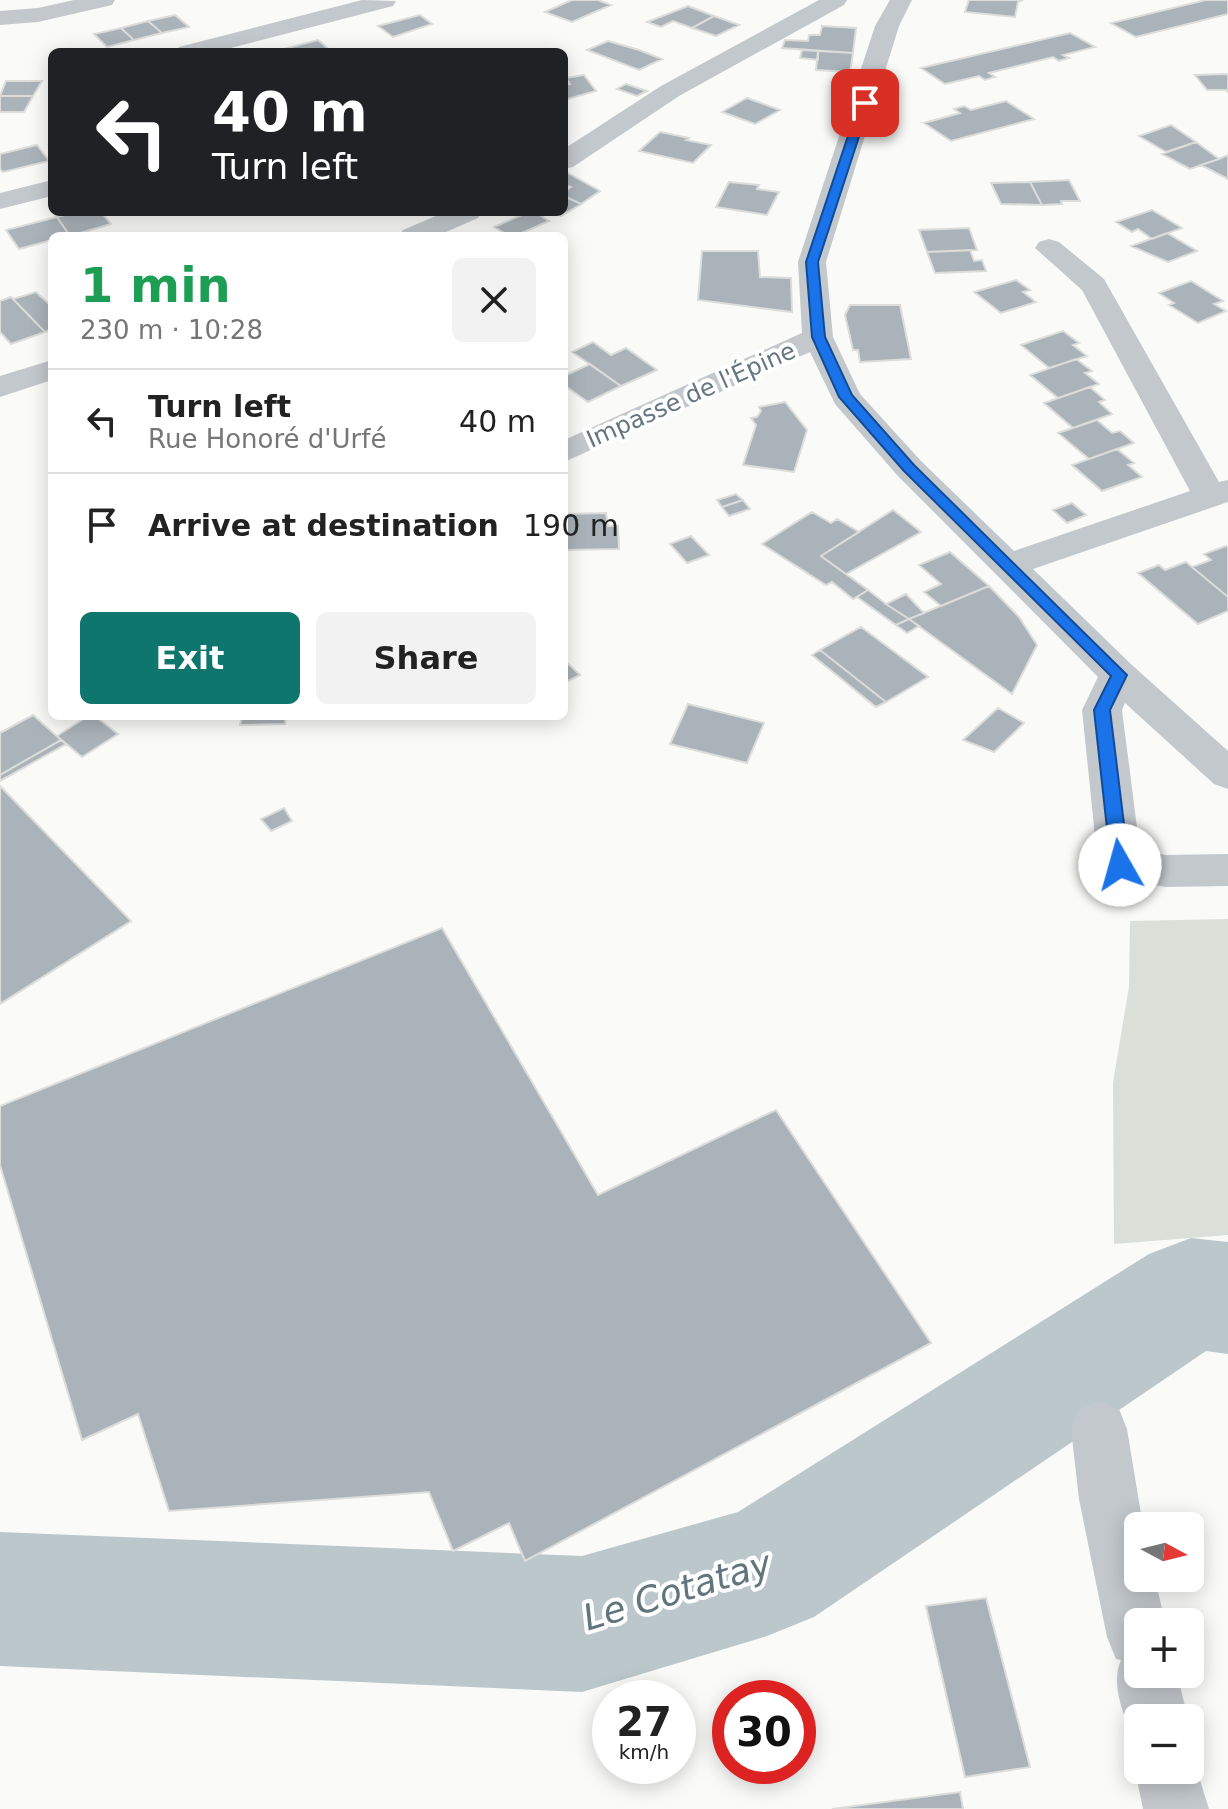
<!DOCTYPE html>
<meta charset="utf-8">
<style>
body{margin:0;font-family:"DejaVu Sans",sans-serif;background:#f2f2f2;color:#222;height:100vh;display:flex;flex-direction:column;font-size:30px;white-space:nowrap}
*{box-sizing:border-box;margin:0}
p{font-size:26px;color:#767676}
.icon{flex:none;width:44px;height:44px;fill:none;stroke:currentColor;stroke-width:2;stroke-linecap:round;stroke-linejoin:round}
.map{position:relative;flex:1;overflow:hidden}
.side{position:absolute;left:48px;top:232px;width:520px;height:488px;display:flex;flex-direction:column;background:#fff;border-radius:12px;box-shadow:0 4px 20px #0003}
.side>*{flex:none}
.hud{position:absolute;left:48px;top:48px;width:520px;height:168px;border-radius:12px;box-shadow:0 4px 20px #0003;background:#202124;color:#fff;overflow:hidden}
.needle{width:52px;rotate:97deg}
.fabs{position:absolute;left:1124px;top:1512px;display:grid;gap:16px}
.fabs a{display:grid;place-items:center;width:80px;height:80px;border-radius:12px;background:#fff;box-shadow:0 4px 20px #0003;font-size:40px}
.speed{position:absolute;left:592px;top:1680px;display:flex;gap:16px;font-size:40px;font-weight:700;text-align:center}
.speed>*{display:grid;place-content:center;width:104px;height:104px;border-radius:50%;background:#fff;box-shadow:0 4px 20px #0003;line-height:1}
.speed small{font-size:20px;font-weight:400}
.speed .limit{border:12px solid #d22;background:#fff;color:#111}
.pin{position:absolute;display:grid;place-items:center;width:68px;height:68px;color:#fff;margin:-34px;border-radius:16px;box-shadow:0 4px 12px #0006}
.me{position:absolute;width:88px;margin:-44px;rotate:353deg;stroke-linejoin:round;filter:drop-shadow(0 0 6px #0008)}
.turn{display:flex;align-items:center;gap:28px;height:168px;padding:0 32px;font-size:36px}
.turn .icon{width:104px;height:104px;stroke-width:2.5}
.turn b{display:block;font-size:56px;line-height:68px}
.round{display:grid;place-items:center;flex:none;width:84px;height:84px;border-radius:12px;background:#f2f2f2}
.overview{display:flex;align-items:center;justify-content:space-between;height:136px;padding:0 32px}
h1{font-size:48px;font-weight:700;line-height:60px;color:#1e9e55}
.action{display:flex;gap:16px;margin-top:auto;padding:16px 32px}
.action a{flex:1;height:92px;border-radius:12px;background:#0f766e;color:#fff;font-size:32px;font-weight:700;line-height:92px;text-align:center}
.action a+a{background:#f2f2f2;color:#222}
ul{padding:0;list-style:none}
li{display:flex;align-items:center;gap:24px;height:104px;padding:0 32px;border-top:2px solid #e0e0e0}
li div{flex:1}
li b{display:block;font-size:30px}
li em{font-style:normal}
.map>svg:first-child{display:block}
.green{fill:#dadfd7}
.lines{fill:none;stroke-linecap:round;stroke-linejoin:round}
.river{fill:#bbc7cb;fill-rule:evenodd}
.building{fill:#aab3b9;stroke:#dcdcda;stroke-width:2}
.minor{fill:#c3c8cc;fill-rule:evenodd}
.route{fill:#1a73e8;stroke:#114b97;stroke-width:2}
.labels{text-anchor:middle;stroke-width:8;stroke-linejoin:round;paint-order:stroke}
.far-street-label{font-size:24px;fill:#657683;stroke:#fff}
.near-water-label{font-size:36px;font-style:italic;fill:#60757c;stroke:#fff}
</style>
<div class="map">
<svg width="1228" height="1809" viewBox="0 0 1228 1809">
<rect width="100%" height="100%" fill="#fafaf8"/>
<path class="green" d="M1228 919V1235L1114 1244 1113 1083 1129 987 1130 921Z"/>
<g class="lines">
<path class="river" d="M1191 1238 1228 1242V1354L1206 1351 814 1617 767 1636 582 1692 0 1666V1532L582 1556 738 1512 1149 1254Z"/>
</g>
<path class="building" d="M572 0H598L611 5 572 22 545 12Z
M969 0H1023L1018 2 1015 17 965 12Z
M1206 0H1228V14L1136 37 1111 23Z
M688 6 714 16 692 28 673 21 661 27 647 22Z
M175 15 189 27 162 33 148 21Z
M420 15 432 24 393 37 378 26Z
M714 16 739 25 716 36 692 28Z
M148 21 162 33 134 40 121 28Z
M822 26 856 28 853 53 782 48 785 40 808 41 809 35H820Z
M121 28 134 40 107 47 94 34Z
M1070 33 1095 47 1063 55 1069 58 1059 61 1053 57 989 73 995 77 985 80 979 76 945 84 921 68Z
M318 40 332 52H288L284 49Z
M608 41 639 50 662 59 639 70 587 50Z
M802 50 818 51V60L800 58Z
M818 51 853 53 850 72 816 70Z
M1228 74V92L1226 90H1207L1195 75Z
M584 75 596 91 564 100V84H570L566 78Z
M6 81H42L33 96H0Z
M626 84 647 91 637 96 617 89Z
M0 96H33L24 112H0Z
M747 98 780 110 755 124 722 112Z
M1006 101 1034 119 951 141 924 123 960 113 954 109 964 106 971 110Z
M1171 125 1196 142 1166 152 1139 136Z
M660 132 689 138 686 140 711 145 693 163 639 151Z
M1196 142 1219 159 1190 169 1162 154Z
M37 145 49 161 3 172 0 169V154Z
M1228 155V179L1201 165 1219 159Z
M566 172 600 191 581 204 564 196V192L571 187 564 185Z
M1069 180 1080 201H1061L1062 204 1042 205 1030 182Z
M729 182 759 185 757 189 779 192 767 215 716 207Z
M1030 182 1042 205 1001 204 991 183Z
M564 196 581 204 561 216 554 212H564Z
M1152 210 1182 228 1152 239 1138 229 1132 232 1116 222Z
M76 212H101L111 224 70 236 57 217Z
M529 212H535L549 221 519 234 523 236H509L494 227Z
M57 217 70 236H52V240L19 249 6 230Z
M969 228 977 250 927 252 919 230Z
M1167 233 1197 251 1168 262 1131 246Z
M970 250 974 261 982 260 986 271 935 273 927 252Z
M702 251H758L760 277 791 278 792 312 698 300Z
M1016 280 1030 290 1023 292 1036 302 1001 313 974 292Z
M1191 281 1223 301 1214 304 1226 311 1198 323 1169 305 1174 303 1159 293Z
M36 292 49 304 52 303V329L45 332 13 299Z
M11 297 13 299 45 332 11 344 0 332V301Z
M850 305H900L911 359 860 362 858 350H853L845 315Z
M1063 331 1079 343 1073 345 1087 356 1049 368 1021 345Z
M593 342 611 355 626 348 657 370 621 386 572 352Z
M1076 359 1092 371 1085 373 1099 384 1058 398 1030 375Z
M590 364 621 386 588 402 564 385V376Z
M1090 387 1105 400 1099 402 1112 414 1073 428 1044 403Z
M785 402 807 430 794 472 743 465 756 425 751 418 757 417 761 411 759 407Z
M1097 420 1112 433 1120 431 1134 443 1089 459 1058 433Z
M1117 449 1134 463 1128 465 1142 477 1102 491 1072 465Z
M736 494 743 500 722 507 717 500Z
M743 500 750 509 729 516 722 507Z
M1072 503 1086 515 1067 523 1053 510Z
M893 510 921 532 846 574 821 556Z
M812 512 831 523 837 519 859 532 821 556 868 590 853 599 832 582 826 585 762 544Z
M606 513 608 526H618L619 549 564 550V514Z
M691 536 709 555 687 563 670 544Z
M1226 546 1228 547V597L1192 567 1211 560 1204 554Z
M950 552 989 586 941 606 924 592 941 584 919 565Z
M1186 562 1228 597V611L1198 624 1138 573 1159 565 1165 570Z
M989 586 1019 617 1037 645 1012 694 909 619Z
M868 590 886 604 909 619 896 625 857 597Z
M906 594 924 613 909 619 886 604Z
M909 619 919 626 907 633 896 625Z
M861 627 928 677 886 702 820 650Z
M820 650 886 702 876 707 812 655Z
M564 660 580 675 564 683Z
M688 704 764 723 747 763 670 744Z
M998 708 1024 723 994 752 963 740Z
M33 715 61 740 0 775V733Z
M88 716H95L118 734 82 757 57 736Z
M242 716H286L285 724 240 725Z
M61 740 66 744 0 781V775Z
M0 786 131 921 0 1004Z
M284 808 292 821 271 831 261 819Z
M442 928 598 1195 776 1110 931 1343 525 1561 509 1523 453 1551 429 1492 169 1511 138 1414 82 1440 0 1165V1106Z
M986 1598 1030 1767 965 1777 926 1606Z
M960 1792 963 1809H832Z"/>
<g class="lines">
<path class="minor" d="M74 0H115L112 5 38 22 0 25V11L38 8Z
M362 0 396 1 393 6 215 52H175L179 47Z
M819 0H847L844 5 679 96 573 167 564 169V149L661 86Z
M890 0H912L899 26 826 262 833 337 860 394 921 461 1014 551 1190 491 1082 290 1035 248 1039 242 1049 239 1059 242 1104 279 1219 482 1228 480V502L1033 569 1133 666 1228 751V789L1214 784 1125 703 1122 710 1140 851 1166 855 1228 854V886L1166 887 1105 877 1098 865 1082 710 1098 677 897 475 835 404 810 352 564 462V440L802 333 798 262 875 26Z
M52 180V196L0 209V193Z
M445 212H482L478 218 437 236H399L403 230Z
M52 360V380L0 397V376Z
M1099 1401 1119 1409 1127 1429 1143 1526H1138V1578H1155L1165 1622H1138V1674H1177L1188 1718H1138V1742L1134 1740C1124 1716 1110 1685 1121 1660L1116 1659 1107 1637 1079 1499 1071 1429 1079 1409Z
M1190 1748 1209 1809H1143L1135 1770 1138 1762V1770H1190Z"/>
</g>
<path class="route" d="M865 100 870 103 818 262 825 337 852 395 914 465 1127 675 1110 710 1129 865 1126 870 1120 872 1111 865 1094 710 1111 676 904 471 839 397 812 337 806 262 859 103Z"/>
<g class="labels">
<g class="far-street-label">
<text transform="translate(691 395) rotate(-24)" y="8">Impasse de l'Épine</text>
</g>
<g class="near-water-label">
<text transform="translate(677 1590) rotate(-17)" y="13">Le Cotatay</text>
</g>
</g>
</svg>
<div class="fabs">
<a><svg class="needle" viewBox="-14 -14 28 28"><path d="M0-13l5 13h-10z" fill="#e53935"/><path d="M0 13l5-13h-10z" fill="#767676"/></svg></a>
<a>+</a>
<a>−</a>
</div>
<div class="speed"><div>27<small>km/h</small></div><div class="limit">30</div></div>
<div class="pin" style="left:865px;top:103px;background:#d93025"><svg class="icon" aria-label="arrive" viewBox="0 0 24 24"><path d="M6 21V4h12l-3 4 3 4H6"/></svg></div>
<svg class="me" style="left:1120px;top:865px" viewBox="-20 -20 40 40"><circle r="19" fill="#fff"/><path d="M0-13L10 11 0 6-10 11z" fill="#1a73e8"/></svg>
<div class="hud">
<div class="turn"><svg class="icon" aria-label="left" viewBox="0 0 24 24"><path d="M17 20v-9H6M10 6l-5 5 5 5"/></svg><div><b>40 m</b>Turn left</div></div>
</div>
<section class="side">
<div class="overview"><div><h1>1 min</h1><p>230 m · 10:28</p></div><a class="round"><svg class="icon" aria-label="close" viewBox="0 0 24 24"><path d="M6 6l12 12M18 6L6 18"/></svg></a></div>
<ul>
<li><svg class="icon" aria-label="left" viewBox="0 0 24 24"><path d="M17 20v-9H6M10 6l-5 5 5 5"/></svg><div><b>Turn left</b><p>Rue Honoré d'Urfé</p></div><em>40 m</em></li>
<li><svg class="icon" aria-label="arrive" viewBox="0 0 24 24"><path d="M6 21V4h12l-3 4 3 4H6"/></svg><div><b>Arrive at destination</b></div><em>190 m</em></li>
</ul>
<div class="action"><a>Exit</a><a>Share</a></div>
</section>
</div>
